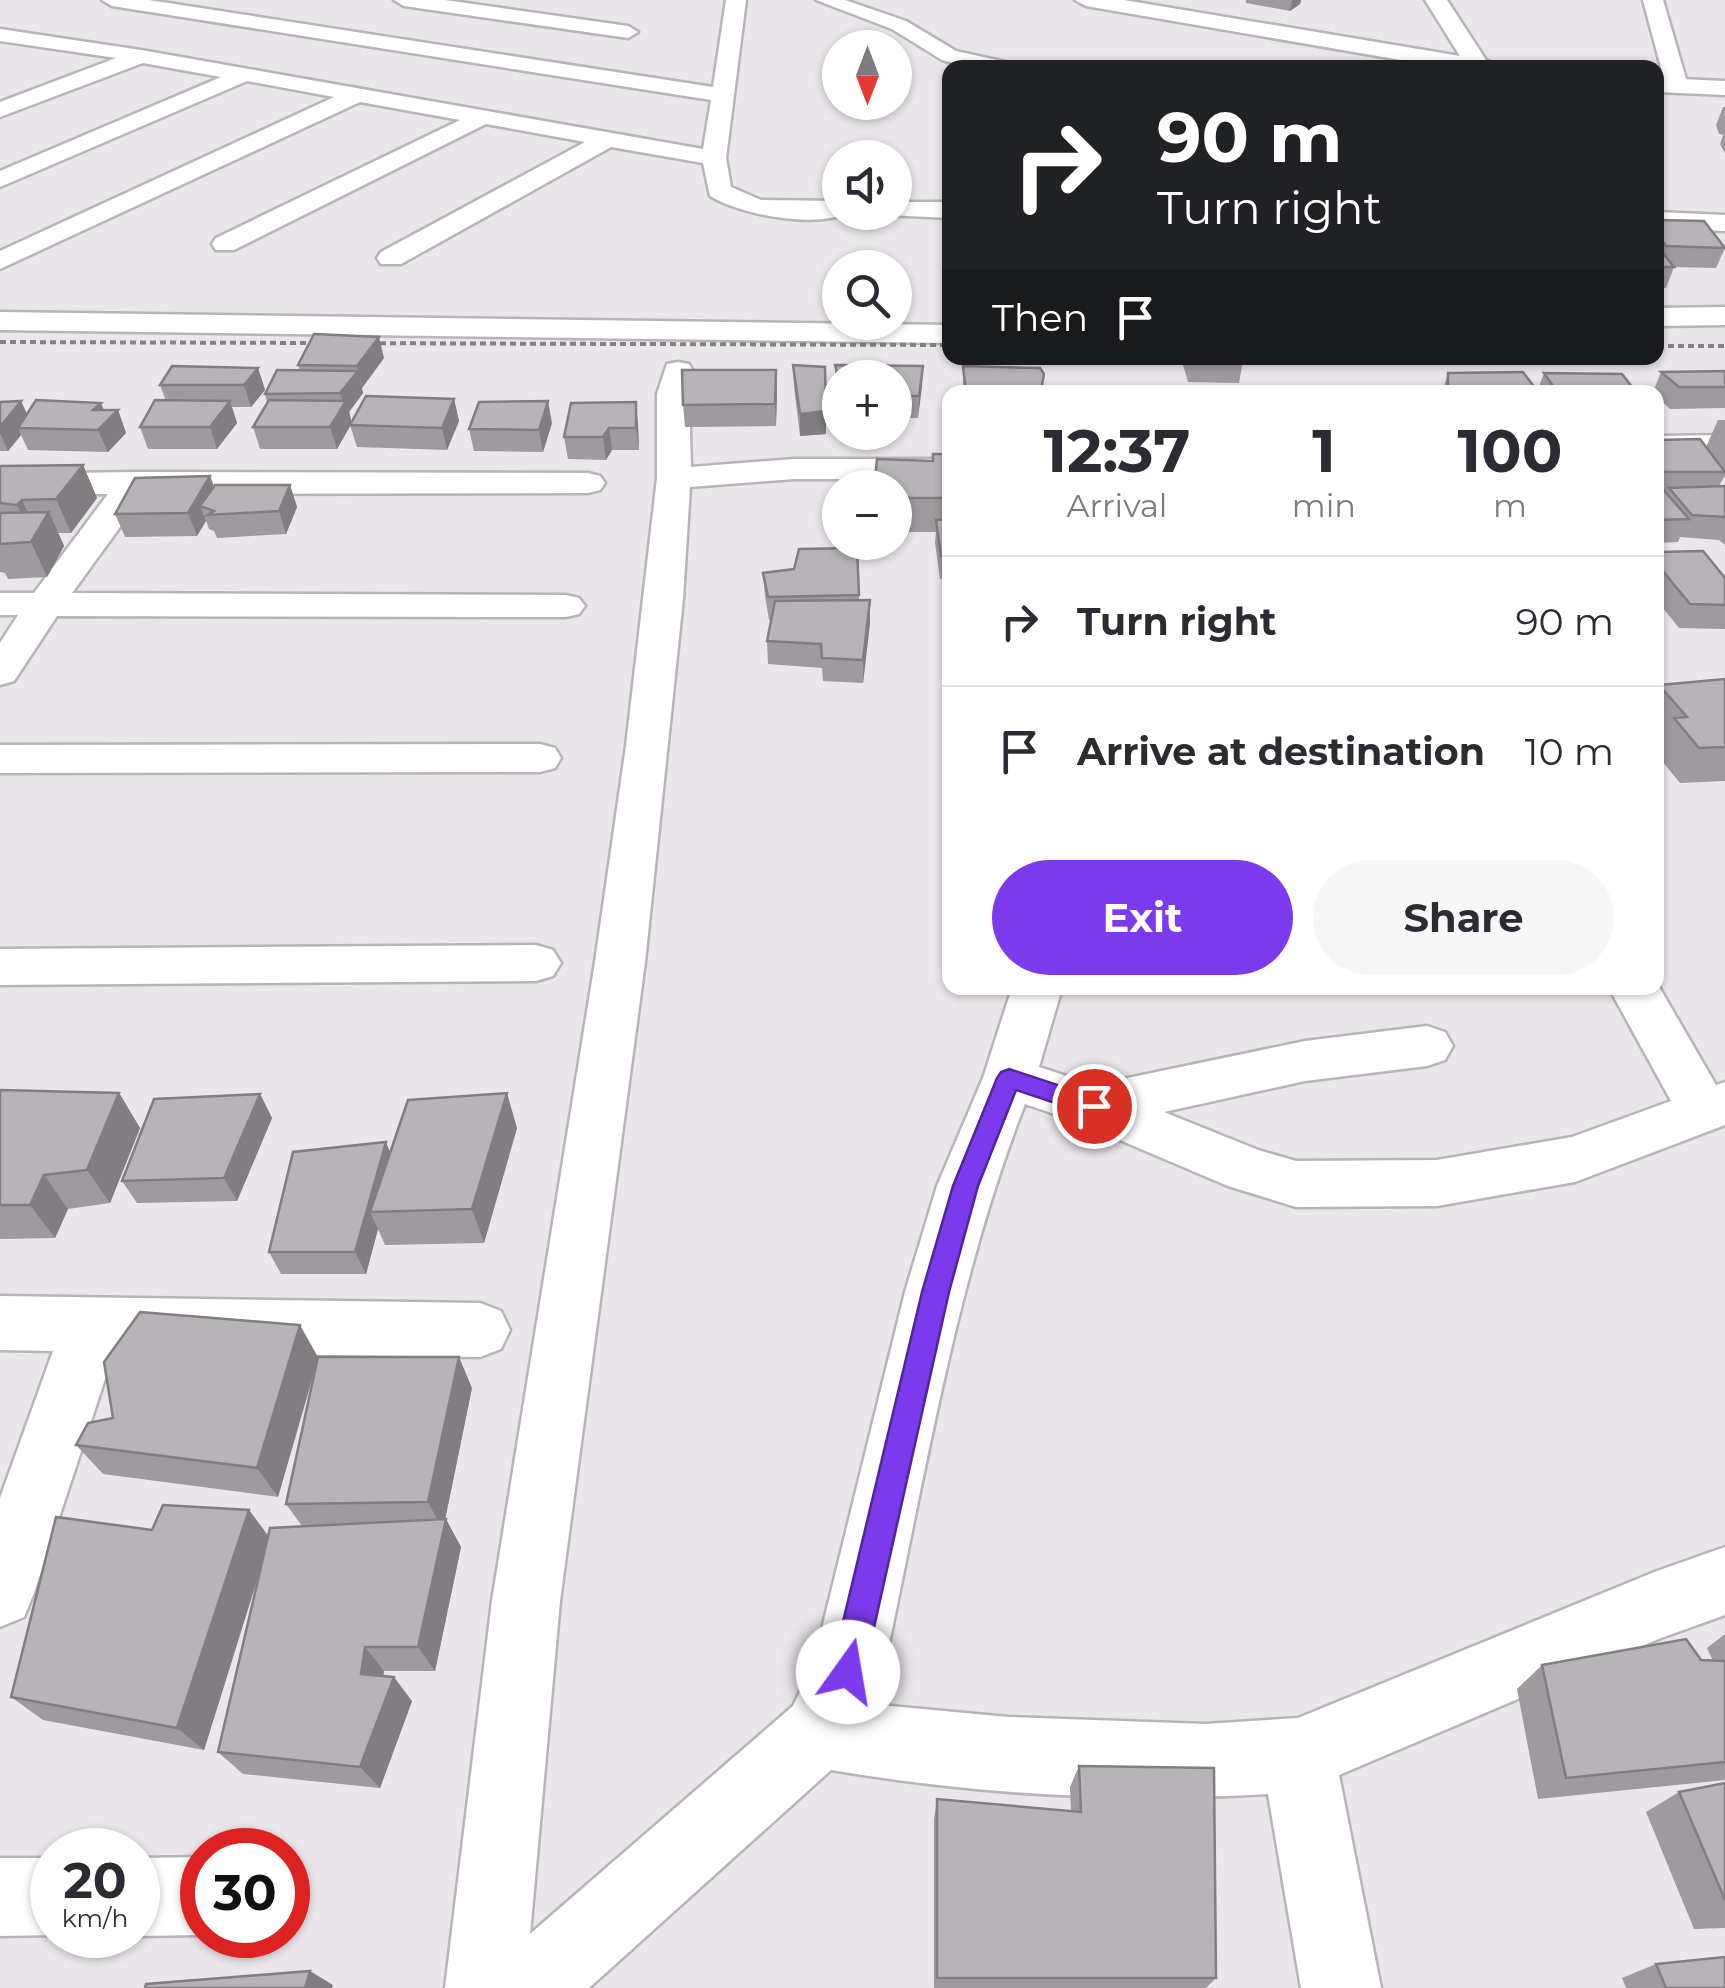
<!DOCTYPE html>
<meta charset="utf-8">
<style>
body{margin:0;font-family:Montserrat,sans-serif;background:#f7f7f7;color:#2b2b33;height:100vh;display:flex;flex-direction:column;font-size:38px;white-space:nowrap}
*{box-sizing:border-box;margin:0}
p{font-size:32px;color:#7c7c81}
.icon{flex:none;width:55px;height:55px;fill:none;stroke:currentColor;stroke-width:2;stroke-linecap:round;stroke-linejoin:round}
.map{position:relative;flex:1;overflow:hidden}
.panel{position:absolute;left:942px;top:385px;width:722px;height:610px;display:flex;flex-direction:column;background:#fff;border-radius:20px;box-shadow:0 2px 8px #0004}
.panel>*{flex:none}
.hud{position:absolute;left:942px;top:60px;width:722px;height:305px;border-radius:20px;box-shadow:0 2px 8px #0004;background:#202124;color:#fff;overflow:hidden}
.needle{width:65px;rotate:180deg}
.tools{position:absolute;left:822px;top:30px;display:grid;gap:20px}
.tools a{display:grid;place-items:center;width:90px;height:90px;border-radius:50%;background:#fff;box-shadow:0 2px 8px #0004;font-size:50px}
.speed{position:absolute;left:30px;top:1828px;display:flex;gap:20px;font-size:50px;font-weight:700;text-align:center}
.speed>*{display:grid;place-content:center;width:130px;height:130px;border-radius:50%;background:#fff;box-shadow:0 2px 8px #0004;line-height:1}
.speed small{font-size:25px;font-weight:400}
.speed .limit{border:15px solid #d22;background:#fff;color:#111}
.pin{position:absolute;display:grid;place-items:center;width:85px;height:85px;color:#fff;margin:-42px;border:5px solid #fff;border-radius:50%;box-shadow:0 2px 10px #0007}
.me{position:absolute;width:110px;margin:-55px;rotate:13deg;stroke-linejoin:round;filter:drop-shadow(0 0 8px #0008)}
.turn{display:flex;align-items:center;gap:35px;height:210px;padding:0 50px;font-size:45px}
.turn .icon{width:130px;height:130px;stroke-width:2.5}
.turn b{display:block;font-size:70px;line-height:85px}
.then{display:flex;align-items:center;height:95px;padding:0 50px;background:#0003;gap:20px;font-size:38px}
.eta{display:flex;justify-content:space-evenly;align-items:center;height:170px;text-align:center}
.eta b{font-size:60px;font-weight:700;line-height:70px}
.action{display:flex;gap:20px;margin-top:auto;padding:20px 50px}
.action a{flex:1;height:115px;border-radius:60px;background:#7c3aed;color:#fff;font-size:40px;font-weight:700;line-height:115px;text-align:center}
.action a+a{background:#f7f7f7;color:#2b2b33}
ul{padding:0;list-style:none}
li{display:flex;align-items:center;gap:30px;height:130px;padding:0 50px;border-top:2px solid #e1e1e2}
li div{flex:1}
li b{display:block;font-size:38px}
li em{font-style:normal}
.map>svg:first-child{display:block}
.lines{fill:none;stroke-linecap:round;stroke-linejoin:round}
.street-casing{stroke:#b9b4b9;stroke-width:5}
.secondary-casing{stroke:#b9b4b9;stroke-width:5}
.street{fill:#fff;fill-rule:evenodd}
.secondary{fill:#fff;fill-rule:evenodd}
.rail{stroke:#848184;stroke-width:4;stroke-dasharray:6 4;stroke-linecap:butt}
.wall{fill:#9e9a9e}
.shaded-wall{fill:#817d81}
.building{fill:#b8b3b8;stroke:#817d81;stroke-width:2.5}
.route{fill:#7c3aed;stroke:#51269a;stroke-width:2.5}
</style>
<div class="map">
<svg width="1725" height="1988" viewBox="0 0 1725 1988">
<rect width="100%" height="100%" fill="#ebe6eb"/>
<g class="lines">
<defs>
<path id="street" d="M102 0H149L713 87 726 0H746L726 158 731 187 761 200 840 201V212H850C817 229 741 215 710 196L703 163 611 147 401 264H381L377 258 381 252 585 142 486 124 234 250H216L212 244 216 238 460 120 360 102 0 269V251L334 97 247 81 0 187V171L221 77 143 63 0 117V102L116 58 0 41V29L141 50 703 149 711 100 112 6Z
M394 0H445L628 26 638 32 628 38 404 6Z
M816 0H845L906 21 956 51 1010 63 1012 68H972L942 60 892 29Z
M1643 0H1663L1688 86 1685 91 1677 93 1666 86Z
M895 202H950V218L886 215 884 212H895Z
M1658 212 1725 215V231L1658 228Z
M1725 307V325L1658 326V308Z
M0 312 950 325V343L0 330Z
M678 362 689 364 693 371 689 394 691 467 794 459H950V479H794L690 487 683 599 645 962 560 1601 530 1934 793 1706 813 1665 905 1292 937 1186 983 1078 1012 988H1062L1039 1067 1094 1085 1305 1041 1427 1026 1445 1032 1453 1046 1445 1060 1427 1066 1305 1081 1164 1112 1258 1150 1296 1161 1437 1160 1572 1137 1671 1101 1609 988 1658 985 1716 1085 1725 1082V1125L1575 1182 1437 1206 1296 1207 1228 1186 1075 1121 1025 1104C954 1286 924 1482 883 1672L869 1704 1008 1717 1205 1724 1298 1718 1657 1571 1725 1547V1615L1661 1638 1339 1775 1381 1988H1301L1268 1794C1124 1803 973 1794 831 1770L589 1988H445L492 1601 595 962 626 746 657 478V394L667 364Z
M1725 435V455L1658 456V436Z
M135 472 588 473 600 476 605 483 600 490 588 493 144 494 72 593 566 595 579 598 585 606 579 614 566 617 57 616 14 681 0 685V643L18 615H0V593H34L108 494H0V474Z
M540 744 555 748 561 758 555 768 540 772 0 773V745Z
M536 945 553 950 561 963 553 976 536 981 0 985V949Z
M0 1296 480 1303 501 1311 510 1330 501 1349 480 1357 114 1352 34 1593 24 1617 0 1627V1498L53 1351 0 1350Z
M202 1857V1935L138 1936 136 1935 138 1858Z
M0 1858H52L54 1935 0 1936Z"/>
<path id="secondary" d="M1075 0H1124L1460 56 1425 0H1447L1486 60 1503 68H1447L1086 6Z
M1658 78 1725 81V95L1658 92Z"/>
</defs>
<use href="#street" class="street-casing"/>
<use href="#secondary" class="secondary-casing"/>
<use href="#street" class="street"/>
<use href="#secondary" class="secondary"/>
<path class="rail" d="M0 342 950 345
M1658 346H1725"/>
</g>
<path class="wall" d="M1246 0H1301L1300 4 1290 11 1246 3Z
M1723 107H1725V135L1719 134 1716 125Z
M1723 135H1725V153L1720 144Z
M1658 220 1725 248 1716 268 1674 267 1666 288H1658Z
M384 358 362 388 363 393 349 412 352 423 454 399 459 421 447 450 357 447 350 425 337 449H260L253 427 267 402 265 394 300 371 298 365Z
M1181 358H1242L1243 361 1239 383 1188 382Z
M793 365 825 367 826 434 800 436 794 387Z
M835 365 923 366 918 418H895V378H840V405L835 386Z
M963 366 1042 392H963Z
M258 368 265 390 251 407H232L237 423 217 449H148L140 427 166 401 160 385Z
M1725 371V408L1670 409 1658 398V392H1653L1661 372Z
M1448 373 1537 392 1544 373 1636 392H1442Z
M777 391 776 426 685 427 683 405Z
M21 401 27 414 118 410 126 433 108 452 28 450 21 435 8 451H0V402Z
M571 403 638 424 639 450H612L606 460 568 459 564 437Z
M1718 420H1725V479L1724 477 1719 486H1725V545L1719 540 1680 537 1678 542 1658 543V440L1706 447Z
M552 423 543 452 474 451 469 429Z
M950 454V580L940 579 935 543 936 532H895V488L933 461Z
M83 465 97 498 71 533H58L64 546 47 577 8 579 5 573 0 572V466Z
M210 476 214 486 290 485 297 507 286 534 217 538 214 531 209 529 206 521 197 536 125 537 115 514Z
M857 548 859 600 870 623 863 683 823 681 822 668 768 664 767 641 771 620H769L765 596 763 573 794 569Z
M1658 552 1725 605V629L1679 628 1658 602Z
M1725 679V781L1680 783 1658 756V751L1661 744 1658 739V688L1659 685Z
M0 1090 119 1093 140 1128 110 1203 68 1209 55 1238 0 1239Z
M260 1094 272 1118 237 1201 137 1203 122 1181Z
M517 1128 484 1243 385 1245 378 1229 366 1274H281L269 1252 390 1153Z
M318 1357 472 1388 445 1519 461 1547 435 1671H384L383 1676 412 1701 380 1788 243 1774 218 1752 260 1571 204 1750 43 1720 11 1697 152 1530 268 1535 302 1526 286 1504 318 1360 278 1497 103 1474 76 1445 113 1418Z
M1725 1634V1780L1538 1799 1517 1689 1542 1665 1713 1661 1707 1648Z
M1079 1766 1216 1978 1206 1988H934V1819L937 1799 1071 1811 1070 1787Z
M1725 1783V1928L1694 1929 1646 1812 1679 1792Z
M1656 1964 1725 1988H1626L1622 1978Z"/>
<path class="shaded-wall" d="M1292 0H1301L1300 4 1290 11Z
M379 337 384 358 362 388 357 366Z
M923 366 922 387 918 418 919 396Z
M258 368 265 390 251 407 244 385Z
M776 370 777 391 776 426 775 404Z
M358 371 363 393 349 412 352 423 337 449 330 427 344 405 340 393Z
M454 399 459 421 447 450 442 428Z
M21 401 31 423 18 428 21 435 8 451 0 433V427Z
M230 401 237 423 217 449 210 427Z
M548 401 552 423 543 452 539 430Z
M636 402 638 424 639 450 636 428Z
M101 403 108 420 118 410 126 433 108 452 98 430 93 410Z
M826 411V434L800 436V414Z
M609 428 612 450 606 460 603 437Z
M83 465 97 498 71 533 56 499Z
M210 476 218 499 200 506 206 521 197 536 188 513Z
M290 485 297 507 286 534 279 511Z
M22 500 37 532 49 512 64 546 47 577 31 542 32 539 17 505Z
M870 600V623L863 683V660Z
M119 1093 140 1128 110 1203 87 1170Z
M507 1093 517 1128 484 1243 472 1209Z
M260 1094 272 1118 237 1201 224 1178Z
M386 1142 395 1165 370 1212 378 1229 366 1274 355 1252Z
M44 1175 68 1209 55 1238 30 1205Z
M300 1325 318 1357 278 1497 257 1468Z
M459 1357 472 1388 443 1530 428 1502Z
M249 1510 270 1538 204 1750 177 1728Z
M446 1519 461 1547 435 1671 418 1647Z
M365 1647 384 1671 380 1697 361 1674Z
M394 1677 412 1701 380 1788 360 1767Z
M310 1971 333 1985 332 1988H305Z"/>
<path class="building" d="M1658 220 1704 221 1725 248 1666 246 1658 235Z
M1658 247 1674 267H1658Z
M314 334 379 337 357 366 298 365Z
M1191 358H1242L1243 361H1192Z
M793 365 825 367 826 411 800 414Z
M835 365 923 366 919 396H895V378H840V384Z
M172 366 258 368 244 385H160Z
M963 366 1040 368 1044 374 1042 385 1036 392H966Z
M277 370 358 371 340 393 265 394Z
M682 370H776L775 404 683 405Z
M1725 371V387H1679L1661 372Z
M1523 372 1538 392H1448V373Z
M1544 373 1622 374 1636 392H1557Z
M366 396 454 399 442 428 350 425Z
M36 400 101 403 93 410H118L98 430 18 428Z
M155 400 230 401 210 427H140Z
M269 400 346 401 330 427H253Z
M21 401 0 427V402Z
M548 401 539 430 469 429 479 402Z
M636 402V428H609L603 437H564L571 403Z
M1700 439 1725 472H1658V440Z
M933 454H950V498H895V488H874L877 459 933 461Z
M83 465 56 499 22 500 17 505 0 503V466Z
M210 476 188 513 115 514 135 478Z
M215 485H290L279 511 208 515 214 511 200 506Z
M1725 486V517L1692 515 1669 488Z
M1658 487H1661L1689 519 1658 520Z
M49 512 31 542 0 544V513Z
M950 519V557L941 556 936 520Z
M857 548 859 595 768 597 763 573 794 569 799 549Z
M1703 551 1725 578V605L1690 604 1658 565V552Z
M870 600 863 660 822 658 821 644 767 641 775 601Z
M1725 679V747L1699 748 1674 718 1687 717 1659 685Z
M0 1090 119 1093 87 1170 44 1175 30 1205H0Z
M507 1093 472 1209 370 1212 408 1100Z
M260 1094 224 1178 122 1181 154 1099Z
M386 1142 355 1252H269L293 1152Z
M140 1312 300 1325 257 1468 76 1445 88 1423 113 1418 104 1362Z
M318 1357H459L428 1502 286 1504Z
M163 1505 249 1510 177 1728 11 1697 56 1517 152 1530Z
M446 1519 418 1647H365L361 1674 394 1677 360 1767 218 1752 270 1528Z
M1686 1639 1701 1660 1725 1661V1762L1566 1778 1542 1665Z
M1079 1766 1214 1768 1216 1978H937V1799L1081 1812Z
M1725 1783V1900L1679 1792Z
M1725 1957V1988H1666L1656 1964Z
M310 1971 305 1988H145L146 1984Z"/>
<path class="route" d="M1009 1069 1103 1100 1106 1106 1103 1113 1094 1116 1016 1090 978 1186 949 1292 864 1672 859 1684 848 1688 836 1684 831 1672 922 1292 953 1186 997 1078 1001 1072Z"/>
</svg>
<div class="tools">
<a><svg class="needle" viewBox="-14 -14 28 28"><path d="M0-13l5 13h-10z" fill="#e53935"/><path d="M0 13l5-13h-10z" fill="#7c7c81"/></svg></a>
<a><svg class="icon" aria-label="sound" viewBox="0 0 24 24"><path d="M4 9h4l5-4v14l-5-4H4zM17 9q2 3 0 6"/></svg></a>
<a><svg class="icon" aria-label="search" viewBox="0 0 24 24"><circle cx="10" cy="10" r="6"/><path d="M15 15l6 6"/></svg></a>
<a>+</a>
<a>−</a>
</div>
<div class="speed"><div>20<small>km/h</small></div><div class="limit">30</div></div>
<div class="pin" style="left:1094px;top:1106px;background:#d93025"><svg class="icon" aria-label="arrive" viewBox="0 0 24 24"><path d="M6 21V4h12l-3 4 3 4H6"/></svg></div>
<svg class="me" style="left:848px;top:1672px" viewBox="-20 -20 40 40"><circle r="19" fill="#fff"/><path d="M0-13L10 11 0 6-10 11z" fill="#7c3aed"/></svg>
<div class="hud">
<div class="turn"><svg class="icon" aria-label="right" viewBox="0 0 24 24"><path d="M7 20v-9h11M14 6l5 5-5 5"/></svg><div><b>90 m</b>Turn right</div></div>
<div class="then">Then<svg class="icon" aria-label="arrive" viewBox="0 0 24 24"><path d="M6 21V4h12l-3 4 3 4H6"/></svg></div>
</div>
<section class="panel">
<div class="eta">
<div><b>12:37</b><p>Arrival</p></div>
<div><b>1</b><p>min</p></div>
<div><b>100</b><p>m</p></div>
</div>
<ul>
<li><svg class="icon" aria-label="right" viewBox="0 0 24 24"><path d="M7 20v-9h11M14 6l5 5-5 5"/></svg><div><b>Turn right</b></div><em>90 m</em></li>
<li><svg class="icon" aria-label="arrive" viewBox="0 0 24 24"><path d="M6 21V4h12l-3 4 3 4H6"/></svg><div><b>Arrive at destination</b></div><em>10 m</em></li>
</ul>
<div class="action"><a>Exit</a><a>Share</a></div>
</section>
</div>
